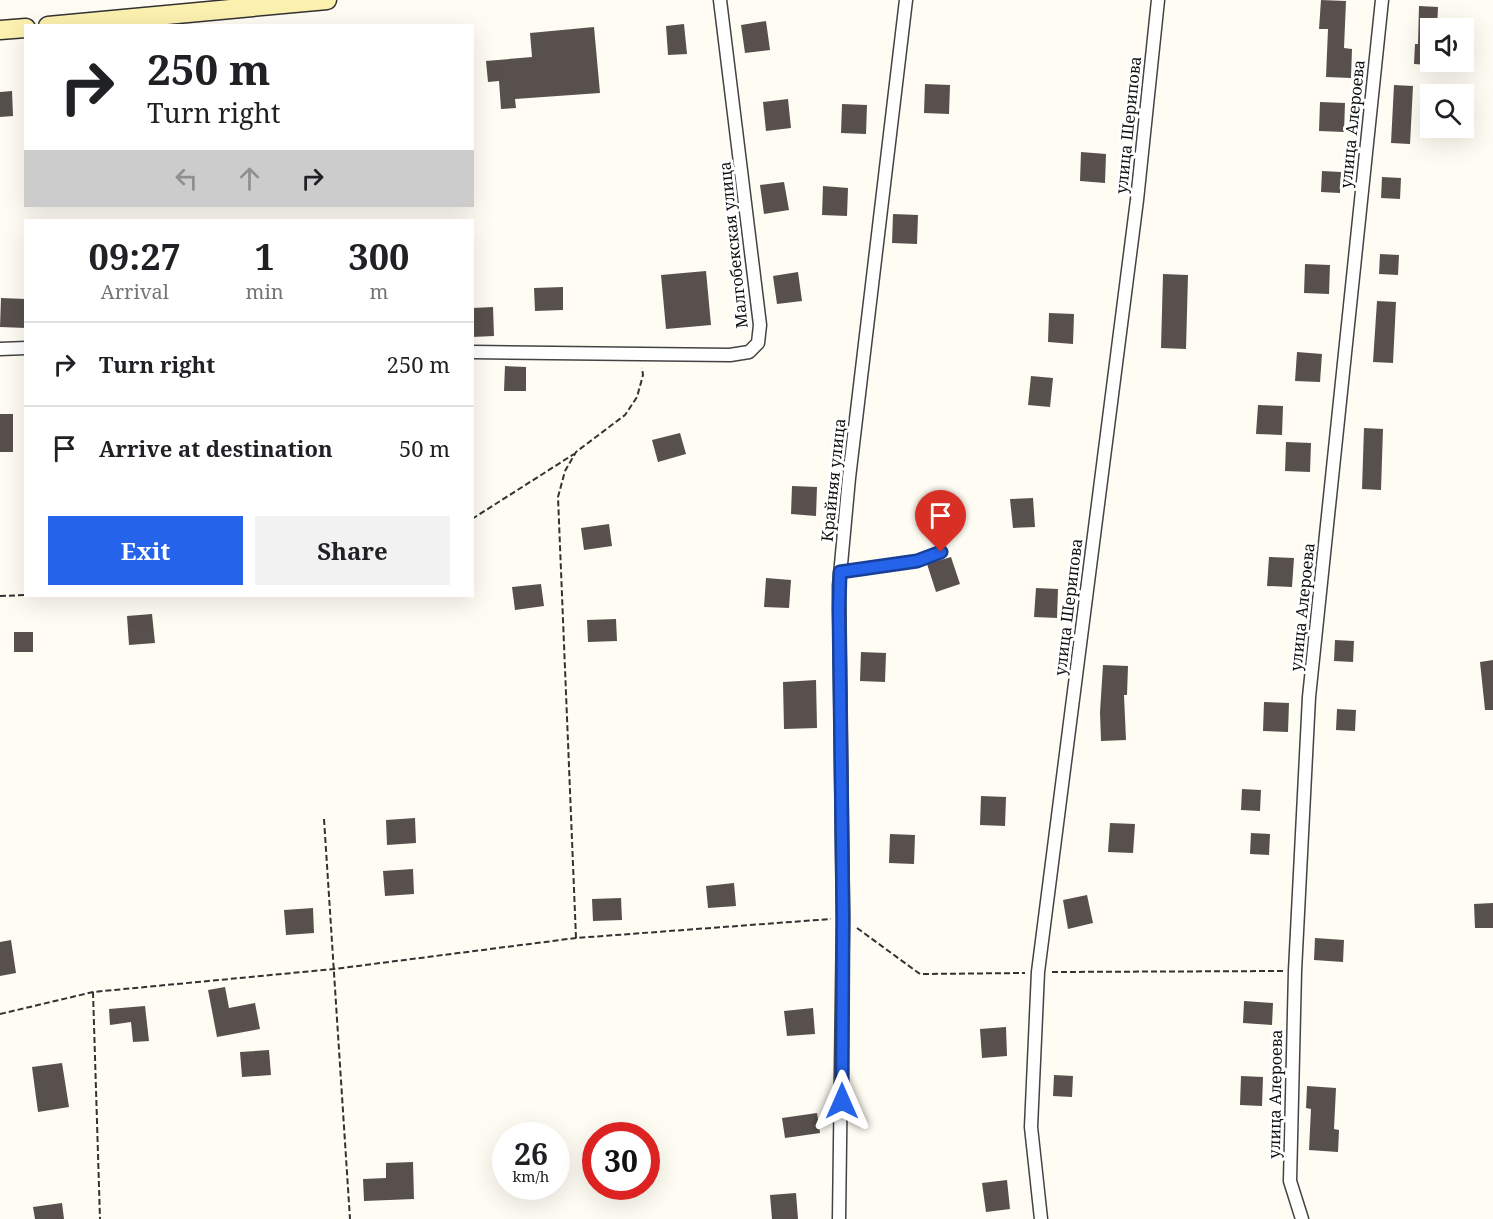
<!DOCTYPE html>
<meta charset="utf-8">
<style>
body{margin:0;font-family:"Noto Serif",serif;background:#f2f2f2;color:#202124;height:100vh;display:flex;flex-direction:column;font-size:22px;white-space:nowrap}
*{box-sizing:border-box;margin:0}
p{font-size:20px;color:#757577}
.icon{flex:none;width:33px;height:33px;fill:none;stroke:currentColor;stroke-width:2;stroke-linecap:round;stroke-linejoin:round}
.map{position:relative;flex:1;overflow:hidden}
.sheet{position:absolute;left:24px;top:219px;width:450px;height:378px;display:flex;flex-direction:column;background:#fff;border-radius:0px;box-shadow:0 6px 24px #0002}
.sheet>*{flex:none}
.top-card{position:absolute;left:24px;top:24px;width:450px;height:183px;border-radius:0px;box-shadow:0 6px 24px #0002;background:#fff;color:#202124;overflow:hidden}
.buttons{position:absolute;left:1420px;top:18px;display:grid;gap:12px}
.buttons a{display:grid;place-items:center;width:54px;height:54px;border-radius:0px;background:#fff;box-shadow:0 6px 24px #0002;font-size:30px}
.speed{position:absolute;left:492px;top:1122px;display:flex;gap:12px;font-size:30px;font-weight:700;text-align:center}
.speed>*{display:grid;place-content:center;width:78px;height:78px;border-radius:50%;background:#fff;box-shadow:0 6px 24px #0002;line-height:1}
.speed small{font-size:15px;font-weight:400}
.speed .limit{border:9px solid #d22;background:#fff;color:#111}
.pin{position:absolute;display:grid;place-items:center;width:51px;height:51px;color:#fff;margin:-62px -26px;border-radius:50% 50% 50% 0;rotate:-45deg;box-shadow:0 0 6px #0007}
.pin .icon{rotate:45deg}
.me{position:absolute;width:66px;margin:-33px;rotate:0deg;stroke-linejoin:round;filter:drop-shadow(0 0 4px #0008)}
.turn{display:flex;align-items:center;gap:21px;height:126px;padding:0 24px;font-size:27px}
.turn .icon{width:78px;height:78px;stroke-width:2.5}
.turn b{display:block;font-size:42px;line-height:51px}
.lanes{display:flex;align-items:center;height:57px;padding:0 24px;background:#0003;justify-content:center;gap:30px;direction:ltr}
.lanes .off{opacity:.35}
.eta{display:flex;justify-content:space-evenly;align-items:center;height:102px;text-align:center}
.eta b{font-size:36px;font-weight:700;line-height:42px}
.cta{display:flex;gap:12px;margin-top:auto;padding:12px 24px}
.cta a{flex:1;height:69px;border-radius:0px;background:#2563eb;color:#fff;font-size:24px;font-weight:700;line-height:69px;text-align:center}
.cta a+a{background:#f2f2f2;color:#202124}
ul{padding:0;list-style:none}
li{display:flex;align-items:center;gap:18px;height:84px;padding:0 24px;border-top:2px solid #e0e0e0}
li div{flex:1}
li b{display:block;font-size:22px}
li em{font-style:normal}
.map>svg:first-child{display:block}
.building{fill:#58504c}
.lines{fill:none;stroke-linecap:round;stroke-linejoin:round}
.lane-casing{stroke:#434343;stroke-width:9}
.street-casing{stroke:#434343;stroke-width:15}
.secondary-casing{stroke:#323232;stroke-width:21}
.path{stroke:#323232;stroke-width:2;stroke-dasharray:6 3;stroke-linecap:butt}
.lane{stroke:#fff;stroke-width:6}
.street{stroke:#fff;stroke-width:12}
.secondary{stroke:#fdf1b0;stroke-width:18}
.route-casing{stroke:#184099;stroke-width:15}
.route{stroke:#2563eb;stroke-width:10}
.labels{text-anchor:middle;stroke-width:6;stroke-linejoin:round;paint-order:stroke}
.street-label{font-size:16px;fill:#101010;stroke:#fff}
</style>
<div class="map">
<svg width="1493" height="1219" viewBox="0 0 1493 1219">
<rect width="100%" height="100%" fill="#fffcf3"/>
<path class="building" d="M1321 0 1346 1 1344 48 1352 49 1351 78 1326 77 1328 29H1319Z
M1419 6 1438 7 1437 28H1431V65L1414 64 1415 44H1418Z
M766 21 770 50 745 53 741 25Z
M684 24 687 54 668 55 666 26Z
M594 27 600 93 515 99 516 108 501 109 499 81 488 82 486 61 532 57 530 33Z
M925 84 950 85 949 114 924 113Z
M1394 85 1413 86 1410 144 1391 143Z
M12 91 13 116 0 117V92Z
M788 99 791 128 766 131 763 102Z
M1320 102 1345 103 1344 132 1319 131Z
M842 104 867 105 866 134 841 133Z
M1081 152 1106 154 1105 183 1080 181Z
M1322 171 1341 172 1340 193 1321 192Z
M1382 177 1401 178 1400 199 1381 198Z
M784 182 789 210 764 214 760 185Z
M823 186 848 188 847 216 822 215Z
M893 214 918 215 917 244 892 243Z
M1380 254 1399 255 1398 275 1379 274Z
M1305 264 1330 265 1329 294 1304 293Z
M706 271 711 325 666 329 661 275Z
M798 272 802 301 777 304 773 276Z
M1163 274 1188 275 1186 349 1161 348Z
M563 287V310L535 311 534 288Z
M1 298 26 299V328L0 327Z
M1377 301 1396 302 1393 363 1373 362Z
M493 307 494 336 472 337V308Z
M1049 313 1074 314 1073 344 1048 342Z
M1297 352 1322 354 1320 382 1295 381Z
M505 366 526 367V391H504Z
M1031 376 1053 378 1050 407 1028 405Z
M1258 405 1283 406 1282 435 1256 434Z
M0 414H13V452H0Z
M1364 428 1383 429 1381 490 1362 489Z
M680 433 686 454 658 462 652 440Z
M1286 442 1311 443 1310 472 1285 471Z
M792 486 817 487 816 516 791 514Z
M1033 498 1035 527 1013 528 1010 499Z
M609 524 612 546 584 550 581 528Z
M951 557 960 584 936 592 927 564Z
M1269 557 1294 558 1292 587 1267 586Z
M766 578 791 580 789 608 764 607Z
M541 584 544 606 515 610 512 587Z
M1036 588 1058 589 1057 618 1034 617Z
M152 614 155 643 129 645 127 616Z
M616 619 617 641 588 642 587 620Z
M14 632H33V652H14Z
M1335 640 1354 641 1353 662 1334 661Z
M861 652 886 653 885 682 860 681Z
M1493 660V710H1485L1480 662Z
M1103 665 1128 666 1127 695H1124L1126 740 1101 741 1100 712Z
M816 680 817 728 784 729 783 682Z
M1264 702 1289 703 1288 732 1263 731Z
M1337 709 1356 710 1355 731 1336 730Z
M1242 789 1261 790 1260 811 1241 810Z
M981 796 1006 797 1005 826 980 825Z
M415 818 416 843 387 845 386 820Z
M1110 823 1135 824 1133 853 1108 852Z
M1251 833 1270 834 1269 855 1250 854Z
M890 834 915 835 914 864 889 863Z
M413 869 414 894 385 896 383 871Z
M734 883 736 906 708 908 706 886Z
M1087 895 1093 923 1068 929 1063 900Z
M621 898 622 920 593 921 592 899Z
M1493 903V928H1475L1474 904Z
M313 908 314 933 286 935 284 910Z
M1315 938 1344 940 1343 962 1314 960Z
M11 940 16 973 0 976V942Z
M225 987 229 1008 255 1003 260 1029 217 1037 208 990Z
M1244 1001 1273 1003 1272 1025 1243 1023Z
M145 1006 149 1041 133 1042 131 1022 110 1025 109 1009Z
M813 1008 815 1034 787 1036 784 1011Z
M1006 1027 1007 1056 982 1058 980 1029Z
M269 1050 271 1075 242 1077 240 1052Z
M62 1063 69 1107 38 1112 32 1067Z
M1054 1075 1073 1076 1072 1097 1053 1096Z
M1241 1076 1263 1077 1262 1106 1240 1105Z
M1307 1086 1336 1088 1334 1129 1339 1130 1338 1152 1309 1150 1311 1109 1306 1108Z
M817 1113 820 1133 785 1138 782 1118Z
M413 1162 414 1199 364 1201 363 1179 386 1178V1163Z
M1007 1180 1010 1209 986 1212 982 1183Z
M796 1193 798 1219H772L770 1195Z
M62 1203 64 1219H35L33 1207Z"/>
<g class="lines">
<defs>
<path id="lane" d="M841 572 917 561 941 552"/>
<path id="street" d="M0 349 26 348
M472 352 730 355 749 352 758 343 760 325 720 0
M839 1219 843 918 839 586 849 478 906 0
M1041 1219 1031 1127 1038 972 1137 200 1158 0
M1302 1219 1290 1181 1295 971 1309 697 1382 0"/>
<path id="secondary" d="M48 26 327 0
M0 30 26 28"/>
</defs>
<use href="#lane" class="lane-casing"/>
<use href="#street" class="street-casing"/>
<use href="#secondary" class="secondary-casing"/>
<path class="path" d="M472 519 574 454
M0 596 26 595
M324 819 350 1219
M857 928 920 974 1025 973
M576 938 558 497 565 471 576 452 625 415 637 397 643 375 642 368
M1052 972 1283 971
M93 992 100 1219
M0 1014 93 992 334 969 576 938 831 919"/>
<use href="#lane" class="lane"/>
<use href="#street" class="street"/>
<use href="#secondary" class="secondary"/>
</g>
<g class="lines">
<defs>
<path id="route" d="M842 1101 843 918 839 609 840 572 917 561 941 552"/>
</defs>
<use href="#route" class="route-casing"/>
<use href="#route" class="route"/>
</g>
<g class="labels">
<g class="street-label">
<text transform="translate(1352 124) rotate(-84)" y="6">улица Алероева</text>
<text transform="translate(1128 125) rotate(-84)" y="6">улица Шерипова</text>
<text transform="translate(733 245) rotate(-96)" y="6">Малгобекская улица</text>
<text transform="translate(833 480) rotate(-84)" y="6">Крайняя улица</text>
<text transform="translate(1068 607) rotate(-83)" y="6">улица Шерипова</text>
<text transform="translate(1302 607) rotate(-84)" y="6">улица Алероева</text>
<text transform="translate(1275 1094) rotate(-89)" y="6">улица Алероева</text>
</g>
</g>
</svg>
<div class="buttons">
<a><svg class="icon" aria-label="sound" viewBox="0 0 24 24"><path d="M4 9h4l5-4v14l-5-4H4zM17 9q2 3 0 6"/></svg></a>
<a><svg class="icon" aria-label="search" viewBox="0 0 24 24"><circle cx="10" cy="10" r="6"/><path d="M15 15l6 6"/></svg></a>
</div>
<div class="speed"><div>26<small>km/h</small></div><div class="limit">30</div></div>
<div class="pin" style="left:941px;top:552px;background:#d93025"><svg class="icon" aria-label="arrive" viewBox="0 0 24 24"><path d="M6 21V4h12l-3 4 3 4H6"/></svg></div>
<svg class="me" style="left:842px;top:1101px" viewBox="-20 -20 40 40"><path d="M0-17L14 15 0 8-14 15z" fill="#2563eb" stroke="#fff" stroke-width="4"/></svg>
<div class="top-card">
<div class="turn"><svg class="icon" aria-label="right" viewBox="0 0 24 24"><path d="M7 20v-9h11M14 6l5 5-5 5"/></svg><div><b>250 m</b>Turn right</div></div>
<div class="lanes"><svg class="icon off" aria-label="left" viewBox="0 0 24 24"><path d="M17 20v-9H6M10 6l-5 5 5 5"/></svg><svg class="icon off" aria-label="ahead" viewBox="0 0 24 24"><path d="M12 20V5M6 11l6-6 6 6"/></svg><svg class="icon" aria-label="right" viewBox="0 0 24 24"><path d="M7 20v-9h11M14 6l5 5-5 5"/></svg></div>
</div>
<section class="sheet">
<div class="eta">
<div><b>09:27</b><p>Arrival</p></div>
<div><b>1</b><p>min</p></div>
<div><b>300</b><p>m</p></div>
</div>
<ul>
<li><svg class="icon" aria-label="right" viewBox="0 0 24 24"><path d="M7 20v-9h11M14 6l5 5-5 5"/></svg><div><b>Turn right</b></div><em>250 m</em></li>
<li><svg class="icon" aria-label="arrive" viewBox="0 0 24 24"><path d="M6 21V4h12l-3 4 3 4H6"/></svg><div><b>Arrive at destination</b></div><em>50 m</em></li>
</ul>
<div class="cta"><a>Exit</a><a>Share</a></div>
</section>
</div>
